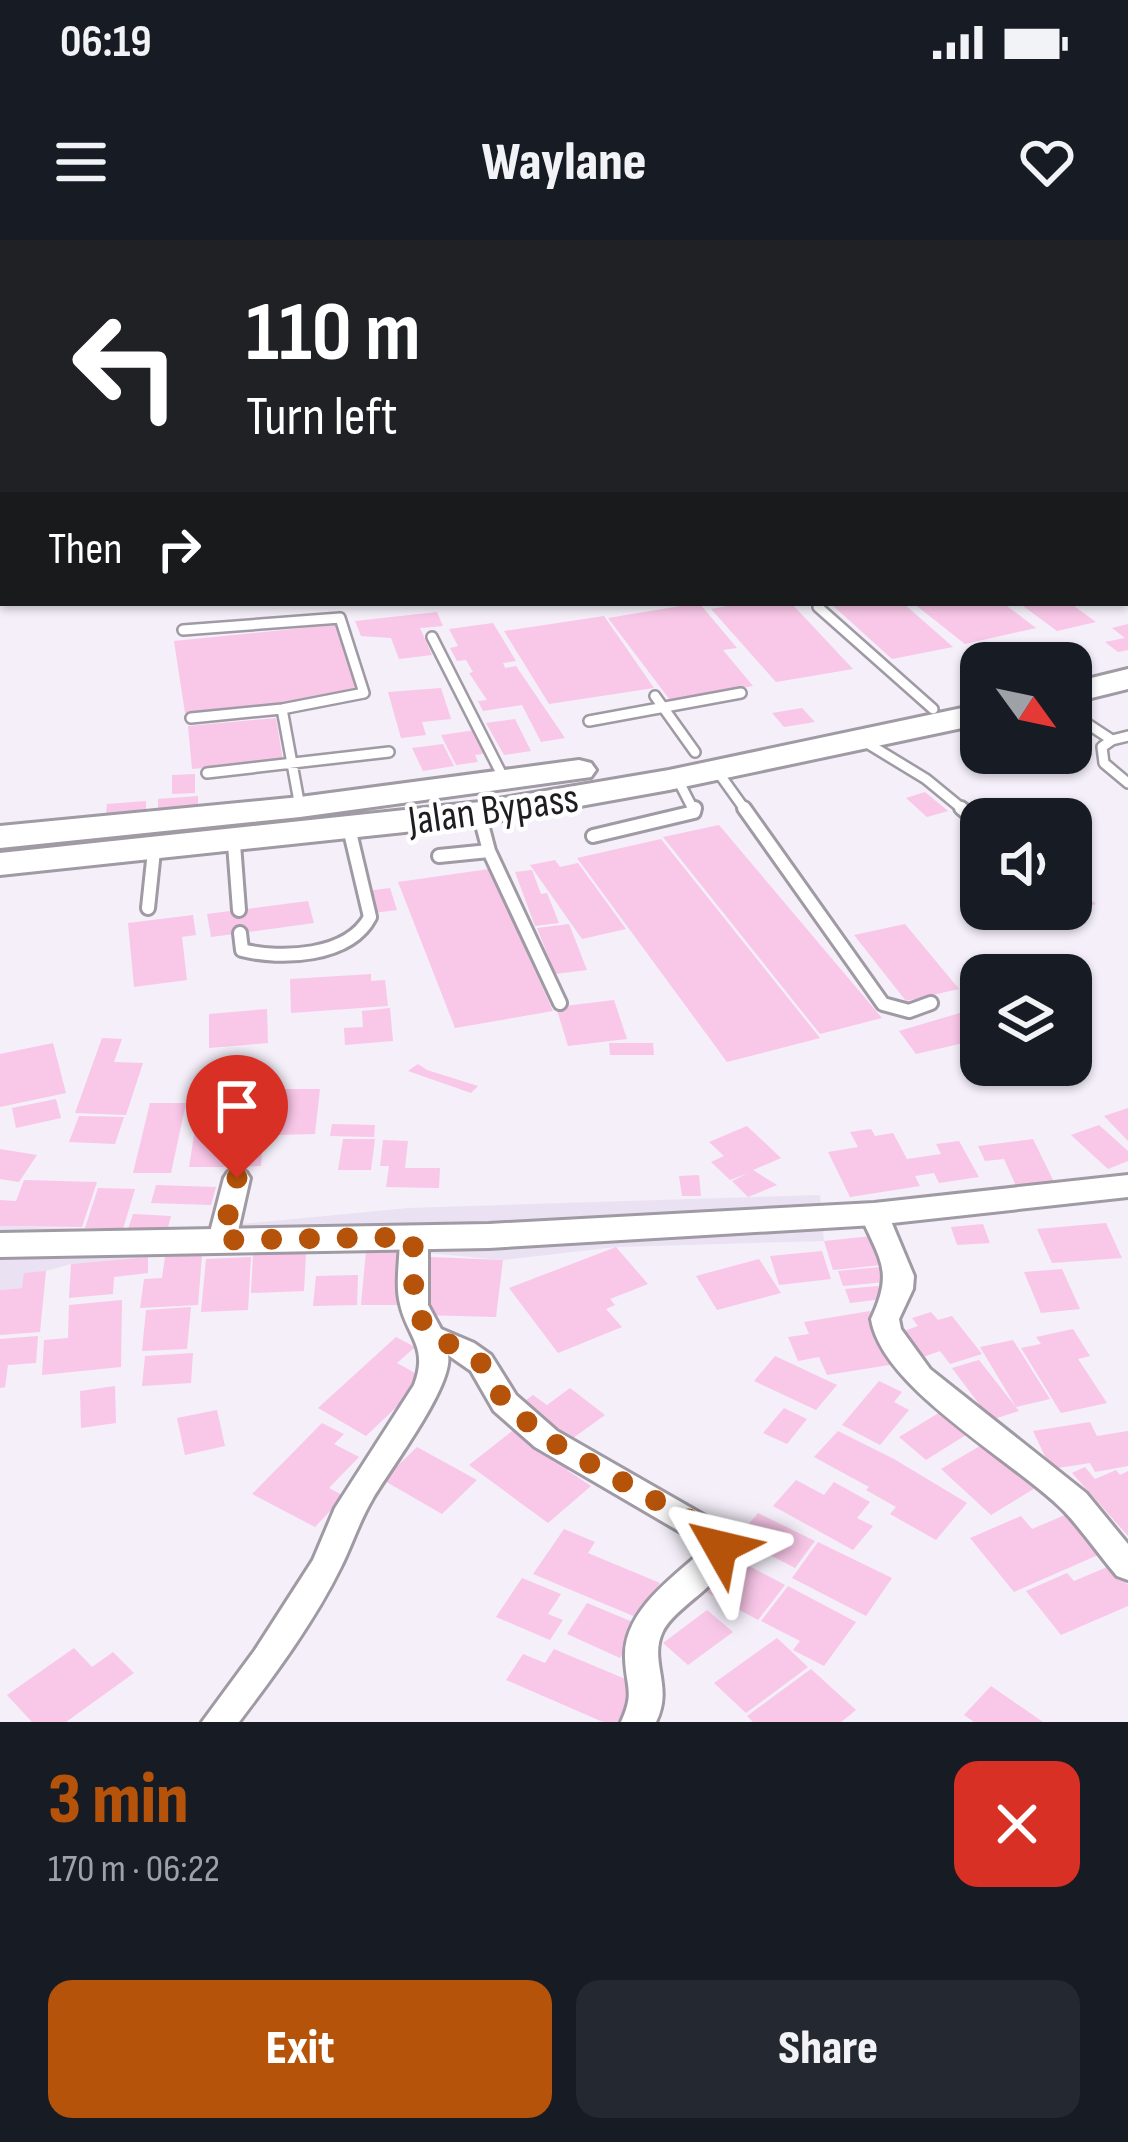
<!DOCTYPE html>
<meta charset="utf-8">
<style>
body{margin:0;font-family:"Sofia Sans Condensed",sans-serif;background:#242831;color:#f1f3f6;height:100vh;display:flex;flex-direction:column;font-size:45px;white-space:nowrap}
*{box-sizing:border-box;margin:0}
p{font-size:39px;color:#9ea1a6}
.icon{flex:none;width:66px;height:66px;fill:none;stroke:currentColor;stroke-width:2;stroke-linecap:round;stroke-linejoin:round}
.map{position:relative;height:1482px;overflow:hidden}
.drawer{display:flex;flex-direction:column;background:#171b24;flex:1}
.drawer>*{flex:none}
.top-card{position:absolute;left:0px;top:0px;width:1128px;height:366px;box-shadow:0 3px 9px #0004;background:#202124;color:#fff;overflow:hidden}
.needle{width:78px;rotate:123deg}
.buttons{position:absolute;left:960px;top:402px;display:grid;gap:24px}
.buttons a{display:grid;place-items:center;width:132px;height:132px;border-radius:24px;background:#171b24;box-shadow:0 3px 9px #0004;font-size:60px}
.pin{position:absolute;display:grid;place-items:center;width:102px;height:102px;color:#fff;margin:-123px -51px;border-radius:50% 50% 50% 0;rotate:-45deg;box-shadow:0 0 12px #0007}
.pin .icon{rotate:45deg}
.me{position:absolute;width:132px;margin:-66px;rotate:307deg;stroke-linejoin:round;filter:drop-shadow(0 0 9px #0008)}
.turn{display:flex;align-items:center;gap:42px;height:252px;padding:0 48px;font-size:54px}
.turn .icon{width:156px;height:156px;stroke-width:2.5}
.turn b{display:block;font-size:84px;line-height:102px}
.then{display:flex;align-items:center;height:114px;padding:0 48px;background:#0003;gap:24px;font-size:45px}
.round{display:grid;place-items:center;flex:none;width:126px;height:126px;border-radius:24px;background:#242831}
.headline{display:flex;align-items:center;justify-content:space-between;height:204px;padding:0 48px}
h1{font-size:72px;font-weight:800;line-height:90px;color:#b45309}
.action{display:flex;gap:24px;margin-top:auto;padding:24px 48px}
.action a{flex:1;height:138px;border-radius:24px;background:#b45309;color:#fff;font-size:48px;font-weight:800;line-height:138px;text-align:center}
.action a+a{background:#242831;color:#f1f3f6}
.status{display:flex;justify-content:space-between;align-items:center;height:84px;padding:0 60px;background:#171b24;direction:ltr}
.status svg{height:33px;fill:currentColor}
header{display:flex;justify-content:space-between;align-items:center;height:156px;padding:0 48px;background:#171b24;font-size:54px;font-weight:800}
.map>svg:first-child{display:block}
.built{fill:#eae1f2}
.building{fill:#f9c7e8}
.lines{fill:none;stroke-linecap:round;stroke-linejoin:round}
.service-far1-casing{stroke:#9f9aa3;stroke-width:14}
.service-casing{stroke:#9f9aa3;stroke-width:18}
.minor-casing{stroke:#9f9aa3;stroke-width:6}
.tertiary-casing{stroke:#9f9aa3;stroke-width:6}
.trunk-casing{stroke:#9f9aa3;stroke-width:6}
.service-far1{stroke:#fff;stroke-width:9}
.service{stroke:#fff;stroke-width:12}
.minor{fill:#fff;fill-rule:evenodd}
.tertiary{fill:#fff;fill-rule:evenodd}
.trunk{fill:#fff;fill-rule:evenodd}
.route{stroke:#b45309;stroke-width:21;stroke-dasharray:0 37.8}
.labels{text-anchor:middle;stroke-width:9;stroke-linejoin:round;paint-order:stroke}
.street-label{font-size:42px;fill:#1f1d21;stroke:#fff}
</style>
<div class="status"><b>06:19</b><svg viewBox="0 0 49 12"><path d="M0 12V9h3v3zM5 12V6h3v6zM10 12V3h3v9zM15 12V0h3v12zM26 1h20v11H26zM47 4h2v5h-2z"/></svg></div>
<header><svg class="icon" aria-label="menu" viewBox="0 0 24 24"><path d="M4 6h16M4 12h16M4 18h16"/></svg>Waylane<svg class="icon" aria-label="heart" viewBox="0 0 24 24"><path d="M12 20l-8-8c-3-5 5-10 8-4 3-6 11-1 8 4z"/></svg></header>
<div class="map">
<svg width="1128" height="1482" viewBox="0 0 1128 1482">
<rect width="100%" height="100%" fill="#f4eff9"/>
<path class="built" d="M820 955 824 1001 616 1007 503 1020 407 1011 148 1017 71 1024 46 1031 22 1048 0 1050V986L167 991 409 968Z"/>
<path class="building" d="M699 363 737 408 723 410 753 446 670 460 608 378Z
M744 363H791L853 429 776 442 711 369Z
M830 363H903L953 407 892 419Z
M913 363H1003L1036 388 965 404Z
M1019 363H1070L1096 382 1057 391Z
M437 372 443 386 420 388 432 415 399 419 391 398 361 396 355 381Z
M604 376 654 448 549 464 504 391Z
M493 383 516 421 503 423 505 428 516 426 565 498 541 502 522 465 483 471 478 461 487 460 469 433 473 432 466 420 457 421 450 408 458 406 449 389Z
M343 384 362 455 185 473 174 401Z
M1128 384V410L1118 412 1105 402 1125 398 1112 388Z
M441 448 451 479 422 482 426 495 401 498 388 452Z
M802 468 815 482 784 487 772 473Z
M276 478 283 521 192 529 188 486Z
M515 479 531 511 504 515 486 483Z
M476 490 488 513 475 515 478 522 456 525 441 495Z
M443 504 454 526 423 531 412 508Z
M195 534V553L172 554V535Z
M925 552 948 571 927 577 906 558Z
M198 556V571L158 574V559Z
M146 561V571L106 574 107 564Z
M719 585 882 778 820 794 663 597Z
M661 599 820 798 727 822 577 618Z
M555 620 560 627 578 623 626 689 582 699 530 625Z
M489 629 553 771 455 788 398 642Z
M532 630 541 654 547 653 559 683 535 686 515 632Z
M1071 643 1096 664 1046 679 1034 669H1071Z
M390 648 397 670 374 673 366 651Z
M308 661 314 683 211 697 207 674Z
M193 675 196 695 182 697 187 740 134 747 128 683Z
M569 684 587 730 555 734 537 688Z
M905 684 959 749 906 761 854 695Z
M371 734V741L385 740 388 766 291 773 290 739Z
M614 760 627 799 568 806 556 767Z
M390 768 393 801 345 805 344 788 363 787 362 771Z
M267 769 268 803 209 808V774Z
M963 772 981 799 916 814 899 791Z
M102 798 122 799 114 822 143 823 126 875 75 873Z
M53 803 66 853 0 867V814Z
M609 803H653L654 815H610Z
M418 824 427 830 478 846 471 853 408 831Z
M282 849H320L315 894 276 895Z
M266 857 261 926 228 927 233 892 208 893 231 894 225 927H189L200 858Z
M56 859 61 878 16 888 12 868Z
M150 863H186L171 933H133Z
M1128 868V901L1104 876Z
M79 876 124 877 115 904 69 902Z
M332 884 375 885 374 897 330 896Z
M1099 885 1128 911V921L1108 929 1071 895Z
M747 886 781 918 753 930 777 945 748 957 732 941 748 933 730 940 711 922 724 916 709 902Z
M871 889 875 896 893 893 907 919 941 914 936 904 959 901 979 937 939 943 934 933 915 936 920 946 850 957 828 912 858 907 850 892Z
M343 899H375L371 930H338Z
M1033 899 1055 944 1017 948 1004 919 985 921 978 906Z
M383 900 408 901 405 928H440L439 948 386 947 389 926H380Z
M0 909 37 915 19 942 0 939Z
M699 935 701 956H682L679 936Z
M24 940 97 942 82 987 0 986V960L16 961Z
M156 945 216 947 211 965 151 963Z
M98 948 135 949 123 989 85 988Z
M133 974 171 976 167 991 128 989Z
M1106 983 1122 1018 1052 1023 1037 989Z
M983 984 990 1003 957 1005 951 987Z
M882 995 892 1024 833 1030 824 1001Z
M616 1007 648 1044 610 1059 615 1065 606 1069 622 1087 558 1113 509 1048Z
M366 1011H407L403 1065H361Z
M822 1011 831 1039 779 1045 770 1016Z
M306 1013 304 1051 251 1053 253 1015Z
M202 1015 198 1065 140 1068 144 1039 162 1038 165 1017Z
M148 1017V1033L114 1037 113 1054 69 1058 71 1024Z
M251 1017 248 1070 201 1072 206 1019Z
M431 1017 503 1020 496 1077 422 1075Z
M759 1019 781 1053 717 1070 696 1036Z
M891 1026 896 1041 843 1046 838 1031Z
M1062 1029 1080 1069 1041 1073 1024 1032Z
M46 1031 40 1092 0 1095V1050L22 1048 24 1033Z
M358 1035 357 1065 313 1066 316 1036Z
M878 1046 883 1059 850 1063 845 1049Z
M122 1060 121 1127 42 1135 44 1100 68 1098 69 1065Z
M191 1067 187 1109 142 1111 146 1070Z
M870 1071 895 1124 827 1135 819 1117 798 1121 788 1097 809 1094 804 1082Z
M931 1072 938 1080 952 1076 982 1114 950 1124 940 1111 923 1117 904 1091 918 1086 912 1078Z
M1073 1089 1090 1116 1078 1119 1107 1163 1061 1173 1021 1108 1041 1104 1036 1097Z
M38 1096 36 1123 8 1125 5 1147 0 1148V1099Z
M396 1097 415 1107 397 1123 426 1139 366 1196 318 1168Z
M1013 1100 1050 1159 1016 1167 980 1107Z
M193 1113 191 1143 142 1146 145 1116Z
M775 1116 837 1145 816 1170 754 1141Z
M979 1120 1019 1171 991 1180 952 1128Z
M879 1141 902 1152 894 1162 909 1170 880 1205 842 1185Z
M115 1146 116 1183 81 1188 80 1151Z
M570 1148 605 1175 562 1206 513 1169 533 1155 547 1165Z
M784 1168 807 1179 787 1204 763 1193Z
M217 1170 225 1206 185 1215 177 1178Z
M942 1171 969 1193 926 1220 899 1197Z
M1090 1182 1097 1196 1128 1191V1226L1095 1232 1090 1223 1051 1229 1033 1191Z
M322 1183 344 1194 334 1204 359 1217 329 1248 344 1256 315 1287 252 1254Z
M521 1184 576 1223 567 1230 591 1246 548 1283 469 1225Z
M838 1191 894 1219 967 1263 936 1300 890 1274 896 1267 866 1250 869 1247 814 1217Z
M990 1200 1040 1245 991 1275 941 1229Z
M417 1207 477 1240 442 1274 383 1240Z
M1085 1227 1095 1239 1116 1230 1120 1235 1128 1231V1296L1072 1233Z
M796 1240 824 1255 834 1242 870 1262 857 1278 873 1286 853 1310 773 1266Z
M1072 1272 1107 1311 1014 1352 970 1298 1021 1276 1032 1289Z
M758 1273 815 1301 795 1328 737 1298Z
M564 1289 595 1302 588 1313 660 1343 638 1378 533 1334Z
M818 1302 892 1338 866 1376 792 1338Z
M734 1318 785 1345 758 1380 706 1352Z
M1112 1325 1128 1345V1366L1061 1395 1026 1351 1067 1333 1074 1341Z
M522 1338 561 1354 548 1374 563 1380 550 1400 496 1377Z
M788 1346 856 1382 824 1426 793 1410 800 1401 761 1381Z
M587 1363 640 1385 620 1418 567 1394Z
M707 1370 733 1392 688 1425 663 1403Z
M777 1398 808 1427 746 1473 714 1443Z
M74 1408 92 1427 113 1412 134 1433 66 1482H32L7 1455Z
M554 1409 642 1446 620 1482H603L506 1440 523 1414 545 1423Z
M811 1429 856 1470 841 1482H753L747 1476Z
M991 1446 1043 1482H974L964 1475Z"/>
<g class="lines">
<defs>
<path id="service-far1" d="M818 367 933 469
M183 390 340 378 364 453 282 469 191 478
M432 397 505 541
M655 456 695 512
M282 469 300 567
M1071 473 1112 500 1128 496
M589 481 741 453
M862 500 926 539 965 571
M1112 500 1102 507 1104 523 1128 543
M718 532 746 571
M207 533 389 512
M678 540 694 571"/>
<path id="service" d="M744 568 883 764 909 771 931 763
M961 568 981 584
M479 573 489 611 560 763
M593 596 694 572 695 568
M234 604 239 670
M439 616 489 611
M148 668 154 611
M240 693 242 710C281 720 349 717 370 677L349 588"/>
<path id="minor" d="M237 929 246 932 250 938 236 1000 232 1007H212L208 1000 224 938 228 932Z
M874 965 884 968 888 974 914 1036 913 1049 899 1079 901 1089 930 1129 1086 1253 1128 1304V1340L1117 1336C1099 1315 1083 1291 1064 1271 1015 1221 882 1149 871 1079 894 1030 880 1021 860 974L864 968Z
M414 988 424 990 428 997V1065L441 1089 474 1103 491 1115 516 1155 557 1191 728 1289C751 1333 681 1358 663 1391 648 1421 674 1446 656 1482H621C635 1452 626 1448 625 1418 623 1372 671 1339 701 1312V1304L535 1207 494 1171 471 1131 448 1115C454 1145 390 1229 372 1260 359 1282 352 1305 341 1327 314 1382 276 1433 239 1482H202L255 1410 313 1320 335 1268 414 1145C429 1106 407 1097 400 1064 395 1044 400 1018 400 997L404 990Z"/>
<path id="tertiary" d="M1128 935V957L874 985 489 1008 0 1017V993L489 984 874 963Z"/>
<path id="trunk" d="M1128 429V449L1071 463V443Z
M981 464V484L669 550 480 584 0 635V613L480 562 669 530Z
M579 520 591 523 596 530 591 537 300 577 0 608V586L300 557Z"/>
</defs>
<use href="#service-far1" class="service-far1-casing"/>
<use href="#service" class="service-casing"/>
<use href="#minor" class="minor-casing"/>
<use href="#tertiary" class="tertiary-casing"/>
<use href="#trunk" class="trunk-casing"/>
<use href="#service-far1" class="service-far1"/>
<use href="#service" class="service"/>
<use href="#minor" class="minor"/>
<use href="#tertiary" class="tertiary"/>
<use href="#trunk" class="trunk"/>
</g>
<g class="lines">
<path class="route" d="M237 938 222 1000 413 997 414 1065 430 1096 464 1110 481 1123 505 1163 547 1199 706 1289 720 1307"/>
</g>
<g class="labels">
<g class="street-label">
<text transform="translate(493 568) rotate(-8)" y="15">Jalan Bypass</text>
</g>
</g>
</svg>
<div class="buttons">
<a><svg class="needle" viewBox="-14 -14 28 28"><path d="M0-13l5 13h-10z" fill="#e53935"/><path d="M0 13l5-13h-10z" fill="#9ea1a6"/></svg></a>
<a><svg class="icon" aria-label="sound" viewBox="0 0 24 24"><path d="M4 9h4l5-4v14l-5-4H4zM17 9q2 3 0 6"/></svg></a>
<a><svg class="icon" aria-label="layers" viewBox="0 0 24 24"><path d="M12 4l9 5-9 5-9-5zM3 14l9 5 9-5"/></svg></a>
</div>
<div class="pin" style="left:237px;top:938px;background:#d93025"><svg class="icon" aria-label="arrive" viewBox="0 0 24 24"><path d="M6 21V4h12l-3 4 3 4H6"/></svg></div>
<svg class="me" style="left:720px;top:1307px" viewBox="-20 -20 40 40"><path d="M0-17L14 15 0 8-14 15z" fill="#b45309" stroke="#fff" stroke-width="4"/></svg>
<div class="top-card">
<div class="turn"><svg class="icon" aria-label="left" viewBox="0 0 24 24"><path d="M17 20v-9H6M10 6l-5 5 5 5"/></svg><div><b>110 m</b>Turn left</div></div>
<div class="then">Then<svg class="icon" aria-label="right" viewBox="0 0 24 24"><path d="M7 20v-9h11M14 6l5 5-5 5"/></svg></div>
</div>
</div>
<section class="drawer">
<div class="headline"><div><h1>3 min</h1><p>170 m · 06:22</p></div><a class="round" style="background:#d93025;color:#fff"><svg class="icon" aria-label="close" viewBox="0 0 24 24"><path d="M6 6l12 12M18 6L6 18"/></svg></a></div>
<div class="action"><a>Exit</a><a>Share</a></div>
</section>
